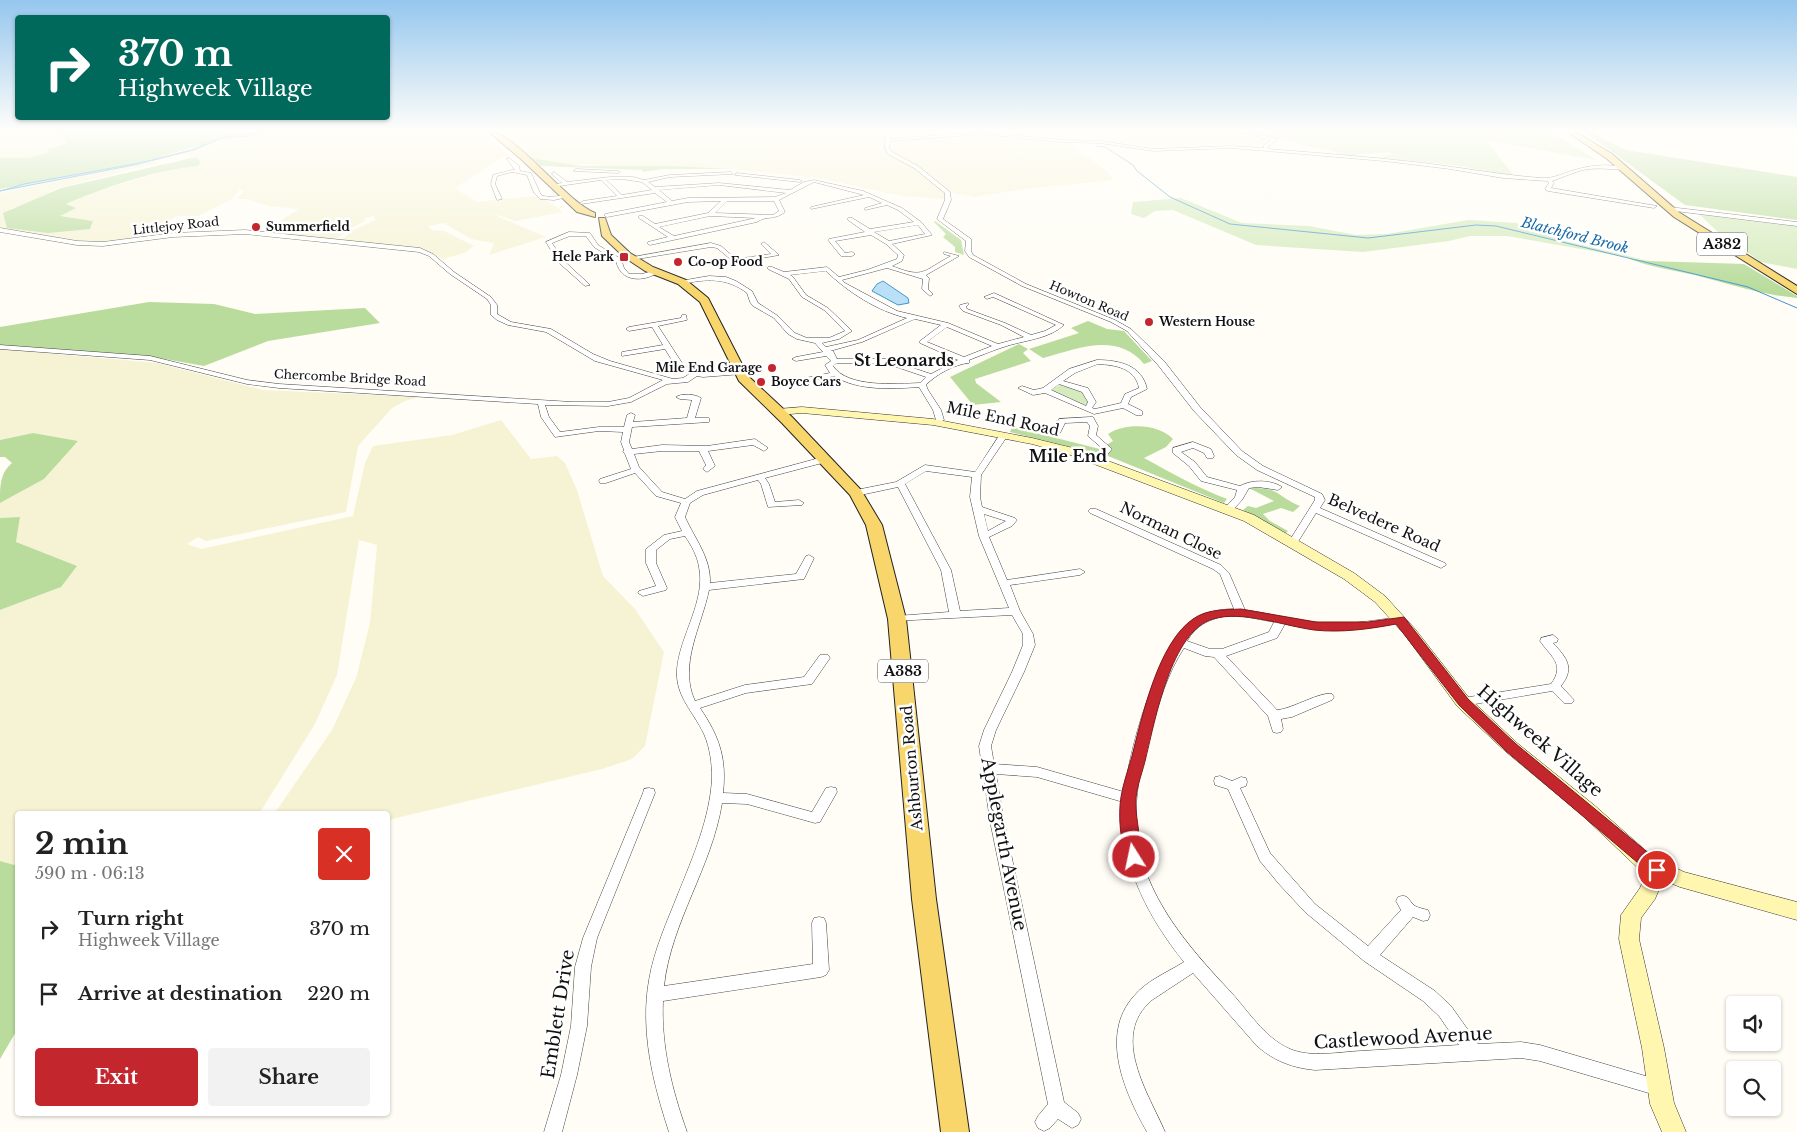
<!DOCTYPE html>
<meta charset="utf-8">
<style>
body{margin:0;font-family:"Libre Baskerville",serif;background:#f2f2f2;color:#222;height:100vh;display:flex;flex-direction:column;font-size:19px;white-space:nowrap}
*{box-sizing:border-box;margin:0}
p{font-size:16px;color:#767676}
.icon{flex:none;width:28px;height:28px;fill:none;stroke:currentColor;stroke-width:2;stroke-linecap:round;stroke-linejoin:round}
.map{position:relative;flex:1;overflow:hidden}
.details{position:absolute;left:15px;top:811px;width:375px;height:305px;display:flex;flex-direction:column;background:#fff;border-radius:5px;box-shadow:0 1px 4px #0004}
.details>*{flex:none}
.hud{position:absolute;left:15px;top:15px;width:375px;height:105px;border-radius:5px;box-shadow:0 1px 4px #0004;background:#00695c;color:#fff;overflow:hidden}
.buttons{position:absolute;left:1726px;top:996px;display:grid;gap:10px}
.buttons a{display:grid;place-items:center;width:55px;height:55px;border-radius:5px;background:#fff;box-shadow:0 1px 4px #0004;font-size:25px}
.pin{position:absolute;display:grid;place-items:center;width:42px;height:42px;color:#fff;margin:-21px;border:2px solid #fff;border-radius:50%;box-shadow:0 1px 5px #0007}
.me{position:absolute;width:55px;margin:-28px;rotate:350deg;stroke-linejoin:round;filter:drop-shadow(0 0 4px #0008)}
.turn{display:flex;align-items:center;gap:18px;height:105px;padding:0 20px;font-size:22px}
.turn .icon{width:65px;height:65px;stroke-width:2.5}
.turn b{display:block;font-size:35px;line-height:42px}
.round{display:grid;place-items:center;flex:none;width:52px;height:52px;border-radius:5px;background:#f2f2f2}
.summary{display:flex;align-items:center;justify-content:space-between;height:85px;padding:0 20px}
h1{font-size:30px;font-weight:700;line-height:38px}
.action{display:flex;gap:10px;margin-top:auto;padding:10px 20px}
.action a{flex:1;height:58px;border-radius:5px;background:#c4262e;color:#fff;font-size:20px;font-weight:700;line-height:58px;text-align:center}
.action a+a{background:#f2f2f2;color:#222}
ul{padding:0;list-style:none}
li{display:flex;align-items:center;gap:15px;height:65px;padding:0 20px}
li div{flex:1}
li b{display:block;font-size:19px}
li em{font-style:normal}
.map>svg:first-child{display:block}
.farmland{fill:#f6f3d4}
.green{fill:#d5ebbd}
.forest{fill:#b9dc9c}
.water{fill:#b9e0f7;stroke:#3f96cf}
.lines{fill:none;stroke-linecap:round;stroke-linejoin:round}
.stream{stroke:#3f96cf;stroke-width:1}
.street-casing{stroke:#444;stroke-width:1}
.secondary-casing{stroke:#333;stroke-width:1}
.primary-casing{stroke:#222;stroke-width:2}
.street{fill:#fff;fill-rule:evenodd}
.secondary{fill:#fff6b0;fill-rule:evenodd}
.primary{fill:#f9d66b;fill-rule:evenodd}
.route{fill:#c4262e;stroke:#7f191e}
.poi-dot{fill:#c4262e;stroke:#fff;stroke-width:2}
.labels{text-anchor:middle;stroke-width:5;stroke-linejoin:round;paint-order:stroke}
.far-street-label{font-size:12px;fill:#111;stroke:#fff}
.far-poi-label{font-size:12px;font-weight:bold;fill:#111;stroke:#fff;text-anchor:start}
.far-water-label{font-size:14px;font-style:italic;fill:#1768a6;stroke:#fff}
.shield{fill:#fff;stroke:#585858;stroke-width:1}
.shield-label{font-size:14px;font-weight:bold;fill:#111}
.street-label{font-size:15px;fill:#111;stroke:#fff}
.far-district-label{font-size:16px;font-weight:bold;fill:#111;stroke:#fff}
.neighbourhood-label{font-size:16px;font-weight:bold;fill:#111;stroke:#fff}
.near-street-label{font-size:18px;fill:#111;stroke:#fff}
</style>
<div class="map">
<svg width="1797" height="1132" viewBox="0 0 1797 1132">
<rect width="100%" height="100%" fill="#fffdf5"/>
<path class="farmland" d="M0 131H56L66 138V144L47 149 51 152 28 158H0Z
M239 131H481L500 149 511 156 500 158 455 188 477 202 534 196 546 200 563 212 515 221 496 214 499 217 546 237 489 255 494 243 471 239 444 223 428 226 432 230 444 231 474 246 464 253 443 259 424 251 342 240 351 231 375 220 374 216 365 218V221L347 230 336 240 262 232 299 209 269 206 246 199H237L244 190 240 189 232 199 198 216H177L161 226 180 227 175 234 130 241 78 243 0 229V193L151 161 162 162 58 188 27 203 9 209 90 229 93 221 58 216 75 208 65 205 97 191 181 167 198 166 201 162 197 157 184 154 229 138 243 137 247 135Z
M497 131H882L885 136 886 152 917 170 947 193 946 199 902 196 818 178 730 169 571 165 531 158Z
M1055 131H1237L1271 140 1257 147 1212 144 1171 148 1098 140Z
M974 135H994L1066 144 1091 159 1107 171 1113 180 1024 189 975 197 950 192 921 168 892 152 893 140Z
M0 349 157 363 263 390 420 397 405 401 392 408 358 446 346 512 206 541 198 537 187 544 201 549 353 516 365 463 373 446 452 435 501 420 531 459 557 456 565 463 577 490 603 576 635 609 664 652 645 746 632 759 602 769 388 820V814H274L332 730 356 678 370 623 377 545 359 540 337 675 315 724 259 814H18L17 866 0 861V610L61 587 16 542 20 517 0 518V503L44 479 78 441 33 433 0 440Z"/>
<path class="green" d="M1242 131H1550L1596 160 1486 140 1514 176 1454 165 1377 157 1393 155 1390 152 1349 155Z
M1181 198 1242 223 1309 226 1356 235 1387 234 1468 220 1516 223 1561 240 1649 261 1507 236H1470L1449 241 1363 252 1256 245 1173 210 1155 211 1144 218 1131 214 1133 202Z
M1698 213 1797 224V269L1761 262 1718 232Z
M1061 384 1083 391 1090 402 1085 405 1064 398 1051 389Z"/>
<path class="forest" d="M56 131H239L247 134 219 140 138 163 0 189V158H28L50 152 46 149 66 144V138Z
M1580 131H1590L1625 150 1797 177V220L1685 205 1589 135Z
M196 157 201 162 198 166C155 170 105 187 66 204L76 208 60 216 93 221 90 229 48 233 7 228 3 213 61 188Z
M531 158 580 166H673L730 169H663L642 172 643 170 540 166Z
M935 221 961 240 964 255 955 252V247L943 237 946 234 934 222Z
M1627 258 1649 261 1744 264 1797 296V298C1762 295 1729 284 1695 275 1672 270 1649 267 1627 258Z
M149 302 214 304 255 314 365 308 380 323 268 341 204 366 159 358 0 346V327Z
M1088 321 1107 329 1124 331 1152 361 1144 364C1117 331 1077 349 1043 358L1029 349 1079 333 1071 328Z
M1019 344 1028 349 1023 353 1031 361 975 379 976 383 1001 402 973 405 950 377Z
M1012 427 1100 449 1113 441 1108 434C1126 422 1159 424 1173 439L1166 447 1144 458C1173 474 1196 487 1227 499L1224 503 1108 456 1010 432Z
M33 433 78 441 44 479 0 503C0 486 0 473 12 463L5 457H0V440Z
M1249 488C1280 487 1276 496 1300 506L1293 512 1281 508 1263 514 1270 521 1288 531 1285 534 1243 510 1248 506 1256 508 1274 501Z
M20 517 16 542 77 566 61 587 0 610V518Z
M0 861 18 866 17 1030 0 1059Z"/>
<path class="water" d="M265 131 247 136 223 138 194 150 134 165 0 191 24 184 139 163 191 150 218 139Z
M883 281 908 298 909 303 898 305 872 291 877 284Z"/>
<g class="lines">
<path class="stream" d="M219 139 234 132 232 131
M1096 146 1105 147 1133 165 1137 171 1170 197 1230 224 1368 238 1476 225 1496 226 1748 287 1797 308"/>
<defs>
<path id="street" d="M886 131H890V139L982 132 1060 140 1100 141 1154 149 1231 146 1264 148V145L1271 140 1237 131H1245L1276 139V141L1268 146V149C1320 153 1372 157 1424 163 1463 168 1502 175 1541 178 1555 179 1565 172 1578 169 1591 165 1614 163 1626 169L1624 170C1609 169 1593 167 1579 171 1570 174 1561 178 1552 181L1554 183 1551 188 1657 206 1654 208 1548 191 1545 189 1549 183 1547 181 1503 178 1450 169 1384 161 1231 148 1154 151 1100 143 1060 142 982 134 890 141 889 148 892 152 918 166 950 192 951 200 943 219 971 239V251L973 255 1026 284 1115 320 1131 329 1164 361 1200 407 1242 451 1263 466 1322 494 1325 500 1320 508 1445 563 1446 565 1441 568 1316 513 1296 545H1290L1288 543 1315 500V497L1257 470 1236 455 1194 411 1158 365 1127 331 1111 322 1022 286 969 257 965 251 966 241 937 219 945 200V193L914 168 888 154 885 148Z
M509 158 519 166 520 171 531 173 541 195C550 199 560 194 568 197L554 200 540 199 534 193 527 175 512 172 497 176 495 184 502 199 497 200 491 184 493 175 512 170H515L507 159Z
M576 169 618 171 620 172 618 173 574 171Z
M554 172 567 182 610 177H633L644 180 670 175 731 172 733 174 670 177 648 182 655 187 719 183 790 190 804 182 814 180 863 191 902 208 921 222 932 235 892 244 904 255 902 261 892 266C925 279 922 271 951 256L944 254V252L959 256 926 275 929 278 928 289 933 294 930 296 922 289 923 279 887 268 842 280 845 283 897 311 948 323 998 344 1024 337 1001 325 963 311 959 306 960 305 968 303 969 304 966 307 967 309 1005 323 1031 335 1045 331 1056 325 993 297 987 299 984 297 994 293 1064 325C1050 338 1028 340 1010 345 996 349 982 355 969 360V363C955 364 935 375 926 385L928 390 941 410 944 420 940 422 936 420 933 410 919 387C892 389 858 391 834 376L796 384V380L830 373 825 365 831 361 826 356 796 361 792 359 796 357 823 352 815 343 797 339 788 334 774 318 753 306 750 302 747 293C726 277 706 279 682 284L680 283V281L709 276 726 277 736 281 752 291 758 303 778 316 795 333 807 338H829L845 331 824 310 802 297 789 279 768 269V267H772L784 272 827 267 839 277 867 270 897 259 898 255 886 244 871 235 835 241 845 253 852 252 855 254 852 256H841L828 240 829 239 865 232 848 220V218H852L870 229 914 222 898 210 887 205 865 210V208L882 203 869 197 811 209V207L864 195 814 182 779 200 785 212C773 221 767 215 757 222L650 245 648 244V242L668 237 639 218V216H643L655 224 708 213 721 201 688 202 607 217 605 216V214L667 202 655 193 581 204 580 203 583 201 617 196 601 180 552 187V185L562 183 552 174ZM622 179 642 182 652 190 622 195 606 180ZM719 185 786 193 775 197 688 198 672 201 659 190ZM727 201H774L779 211 773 215 715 213ZM710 216 756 218 674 236 659 227ZM918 225 925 234 889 241 874 232ZM826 271C848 292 877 311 907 318L858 340 826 347 822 343 839 339 852 331 828 308 806 295 793 277 790 275ZM915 319 941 325 920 341V343L958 360 931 374 886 359H837L833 351H830L862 342ZM947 327 992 346 964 357 927 342ZM837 363H885L926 377 920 383C896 384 847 388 833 366Z
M737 173 800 180 802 181 800 182 735 175Z
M1669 207 1797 222V226L1667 210V208Z
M0 228 77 241 103 242 173 233 245 230 420 248 433 254 454 272 491 297 497 305V314L511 322 551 329 593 354 610 361 673 379 683 378 691 373 678 370 665 349 622 356V352L663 345 652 327 629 331 626 329 629 327 681 318 682 315H686L687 320 658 326 684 366 703 373 739 370H742V374L703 377 697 376 688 382 667 384 631 402 608 406 545 405 549 417 560 432 599 427H624L627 415 631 413 635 415 633 422 687 418 692 400 680 399 676 397C682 393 695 394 701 398L695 418H709V422L632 427 629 442 632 449 662 445 707 446 755 439 768 448 764 451 753 445 708 451 715 466 707 472 703 469 706 465 699 451H662L634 454 639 467 662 492 685 499 697 491 823 457 826 458 827 460 826 462 765 478 769 484 775 502 799 500 804 503 802 505 768 507 761 484 758 480 703 495 690 503 685 517C695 539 711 558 710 583L796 574 806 556 809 555 814 558 804 579 709 590C702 625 678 665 695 701L745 685 804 677 820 655H828L830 658 812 684 746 693 700 708C719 736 727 758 723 793L747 794 812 812 826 788 831 787 836 788 837 792 820 822 815 823 747 804 722 803C712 867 671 922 664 986L813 964 812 923 814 918 819 917 824 918 826 923 829 970 826 975 821 977 663 1001C661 1046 672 1090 687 1132H669C653 1083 640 1031 649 980 654 950 667 922 678 894 693 857 710 818 712 778 712 763 710 748 704 734 693 711 675 696 677 669 680 635 706 601 699 567 697 555 691 545 685 536L670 539 656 550V563L667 588 666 590 643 596 638 593 639 591 656 586 646 563V549L664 535 682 531 675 517 681 503 656 496 635 473 606 483H600L599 481 600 479 631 469 625 454 623 452 624 450 621 442 623 432 599 431 555 437 541 417 538 404 279 388 247 384 150 360 0 349V345L150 356 247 380 279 384 572 402H608L629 398 663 380 595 361 546 332 508 325 497 320 491 315V305L487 299 450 274 429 256 419 252 245 234 173 237 103 246 77 245 0 232Z
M569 232 590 233 598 245 621 259 624 268 629 274H642L656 270 659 272C644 282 621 283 616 261L594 247 586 236H570L552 243 563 260 590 285 585 286 558 262 546 242Z
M711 243 721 246 736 259 771 254 761 244 764 242 779 255 735 263 717 248 711 247 631 260 628 258Z
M1097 360C1119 360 1142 365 1147 389L1131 397 1128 404 1142 411V415H1136L1123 408 1094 414 1045 393 1033 395 1018 388 1022 386 1034 390 1043 388 1069 369ZM1098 364C1116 365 1135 368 1139 388L1125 394 1121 403 1095 409 1092 408 1096 402 1088 388 1063 381 1075 373ZM1059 384 1082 392 1088 402 1086 406 1051 390Z
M1090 417H1093L1098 426 1096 435 1112 449 1101 462 1098 463 1094 460 1103 449 1088 436 1090 426 1087 422 1065 423 1060 433H1054L1053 431 1059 419Z
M1001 433H1004L1008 435 981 475 980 497 982 507 1015 518 1017 520 1012 526 989 537 1007 580 1080 569 1085 572 1080 575 1010 585 1020 611 1033 634 1035 645 1024 672 996 730 991 746 994 764 1037 767 1124 792C1130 754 1142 708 1158 674 1162 664 1168 656 1173 647 1178 638 1182 628 1190 622 1203 612 1219 609 1234 609L1220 574 1213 569 1090 513 1088 511 1090 509H1096L1221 565 1229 573 1245 610C1268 613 1291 620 1314 622 1342 626 1371 621 1399 617L1403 618 1404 620 1403 622 1399 623C1360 630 1324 633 1285 624L1277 638 1226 656 1277 710C1292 709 1321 691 1332 694L1334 697 1332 700 1292 717 1281 719 1283 729 1281 732 1277 733 1273 732 1268 716 1214 657 1205 656 1184 648C1167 674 1159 702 1151 732 1143 758 1136 786 1136 813 1134 884 1183 941 1228 989 1247 1009 1264 1038 1290 1049 1311 1058 1339 1052 1361 1051 1394 1049 1427 1047 1459 1045L1439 1016 1423 1001 1364 961 1305 912 1279 884 1260 861 1228 789 1215 785 1214 781 1215 777 1220 776 1232 781 1241 777 1246 778 1247 782 1246 786 1240 788 1270 853 1315 904 1368 946 1401 910 1396 901 1398 897C1409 893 1408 901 1415 906 1419 908 1424 909 1428 910L1430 915 1428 920 1423 921 1413 917 1380 955 1435 991 1451 1006 1478 1044 1521 1042 1540 1045 1659 1080 1665 1082 1667 1088 1665 1094 1659 1096 1540 1061 1521 1058 1315 1070C1293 1068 1274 1061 1257 1046L1193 973 1152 1000C1109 1036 1149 1094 1165 1132H1147C1125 1093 1099 1035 1134 996 1146 981 1168 972 1184 962 1147 916 1119 862 1123 802L1037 777 996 774 1004 821 1064 1102 1078 1113 1081 1119 1078 1125 1072 1128 1058 1119 1050 1128 1044 1131 1038 1128 1035 1122 1038 1116 1048 1104 990 821 983 771 981 768 982 766 979 746 984 730 1012 672 1023 645V634L1012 615 893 621 892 619 893 617 897 616 949 612 941 570 898 487 856 496 851 493 856 490 896 482 925 465 975 472ZM926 471 972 477 970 497 979 536 1009 608 960 611 951 570 905 484ZM984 514 1006 521 988 531ZM1226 616H1242L1274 622 1269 632 1222 649H1210L1187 641C1196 625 1209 619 1226 616Z
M1193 442 1211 449 1214 456 1213 458H1207L1204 453 1193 448 1181 452 1195 462 1207 477 1240 486C1252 479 1272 480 1282 487L1278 490 1258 487 1249 488 1242 500 1231 512H1225L1223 510 1235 497 1237 490 1201 481 1189 466 1173 453V448Z
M1553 635 1558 639 1557 642 1553 643C1567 658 1575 668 1561 686L1574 700 1572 703H1564L1552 691 1463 706 1459 705 1457 702 1459 699 1463 698 1551 684C1566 664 1550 656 1540 641L1541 638Z
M649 788 654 789 655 793 597 938 591 967 587 1026 577 1075 562 1132H544L561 1075 571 1026 575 967 583 938 643 793 644 789Z"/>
<path id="secondary" d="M802 407 933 419 1032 438 1073 448 1254 515 1354 573 1385 596 1415 629 1469 698 1517 743 1594 805 1653 857 1684 872 1797 902V920L1680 887 1663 880 1655 899 1641 918 1639 939 1664 1048 1674 1103 1686 1132H1662L1650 1104 1642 1048 1619 939 1621 915 1640 888 1647 872 1639 869 1582 815 1505 751 1457 706 1405 635 1375 602 1344 579 1244 521 1065 453 1032 444 933 425 802 413 779 415 774 412 779 409Z"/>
<path id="primary" d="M488 131C514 131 565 201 595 213V217L577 212 522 160Z
M1566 131H1574L1612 154 1680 213 1797 286V294L1674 217 1606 158Z
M599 218H605L611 235 630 253 653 267 686 280 708 298 748 376 792 417 861 490 882 525 906 619 936 899 969 1132H941L912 899 888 619 866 525 850 495 782 423 739 381 700 302 678 284 645 271 624 257 602 236Z"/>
</defs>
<use href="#street" class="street-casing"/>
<use href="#secondary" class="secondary-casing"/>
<use href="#primary" class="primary-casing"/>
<use href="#street" class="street"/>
<use href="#secondary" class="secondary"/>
<use href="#primary" class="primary"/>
</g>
<linearGradient id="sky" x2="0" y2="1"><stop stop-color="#95c6ee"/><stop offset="0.45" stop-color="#fffefa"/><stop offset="1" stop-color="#fffefa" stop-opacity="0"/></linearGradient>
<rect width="1797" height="290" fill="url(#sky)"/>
<path class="route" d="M1241 609 1316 622H1368L1404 617 1468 699 1516 744 1663 865 1665 870 1663 874 1657 876 1651 874 1506 751 1459 705 1396 624C1370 629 1341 633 1314 630 1285 626 1241 610 1213 619 1171 631 1155 721 1146 757 1143 771 1137 785 1136 798 1134 813 1144 852 1140 861L1134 863 1129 861C1120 845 1118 815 1121 797 1123 784 1128 770 1132 756 1142 717 1158 643 1193 619 1207 609 1224 610 1241 609Z"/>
<g class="poi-dot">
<circle cx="256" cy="227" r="5"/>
<rect x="619" y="252" width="10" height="10" rx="2.5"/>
<circle cx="678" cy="262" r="5"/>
<circle cx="1149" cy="322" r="5"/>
<circle cx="772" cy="368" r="5"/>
<circle cx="761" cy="382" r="5"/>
</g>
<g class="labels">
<g class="far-street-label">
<text transform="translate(176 226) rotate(-6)" y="4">Littlejoy Road</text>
<text transform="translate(1089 301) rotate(23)" y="4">Howton Road</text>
<text transform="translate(350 378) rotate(3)" y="4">Chercombe Bridge Road</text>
</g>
<g class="far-poi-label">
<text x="266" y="231">Summerfield</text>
<text x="614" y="261" text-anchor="end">Hele Park</text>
<text x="688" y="266">Co-op Food</text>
<text x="1159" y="326">Western House</text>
<text x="762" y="372" text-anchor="end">Mile End Garage</text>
<text x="771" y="386">Boyce Cars</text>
</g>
<g class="far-water-label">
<text transform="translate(1575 235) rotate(14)" y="5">Blatchford Brook</text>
</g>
<g class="shield">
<rect x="1697" y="232.5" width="50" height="23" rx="4"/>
<rect x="878" y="659.5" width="50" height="23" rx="4"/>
</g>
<g class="shield-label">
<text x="1722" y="249">A382</text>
<text x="903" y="676">A383</text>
</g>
<g class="street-label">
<text transform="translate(1003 419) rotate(12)" y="5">Mile End Road</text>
<text transform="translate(1384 523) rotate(24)" y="5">Belvedere Road</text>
<text transform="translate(1171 531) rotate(26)" y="5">Norman Close</text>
<text transform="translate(912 768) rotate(-95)" y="5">Ashburton Road</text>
</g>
<g class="far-district-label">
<text x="904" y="366">St Leonards</text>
</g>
<g class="neighbourhood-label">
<text x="1068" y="462">Mile End</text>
</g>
<g class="near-street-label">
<text transform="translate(1540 741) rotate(41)" y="6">Highweek Village</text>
<text transform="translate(1004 844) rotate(79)" y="6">Applegarth Avenue</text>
<text transform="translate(558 1014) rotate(-81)" y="6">Emblett Drive</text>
<text transform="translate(1403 1038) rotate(-3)" y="6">Castlewood Avenue</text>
</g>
</g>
</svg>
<div class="buttons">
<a><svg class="icon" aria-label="sound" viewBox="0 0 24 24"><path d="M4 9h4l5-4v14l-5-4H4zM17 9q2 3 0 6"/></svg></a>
<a><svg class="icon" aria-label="search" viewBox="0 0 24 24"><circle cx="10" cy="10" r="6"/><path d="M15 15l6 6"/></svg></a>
</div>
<div class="pin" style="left:1657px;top:870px;background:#d93025"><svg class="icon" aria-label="arrive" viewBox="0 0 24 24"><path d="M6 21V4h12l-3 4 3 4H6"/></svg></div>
<svg class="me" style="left:1134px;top:857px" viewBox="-20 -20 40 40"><circle r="17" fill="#c4262e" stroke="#fff" stroke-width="3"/><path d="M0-11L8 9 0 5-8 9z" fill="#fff"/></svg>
<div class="hud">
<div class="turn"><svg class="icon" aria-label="right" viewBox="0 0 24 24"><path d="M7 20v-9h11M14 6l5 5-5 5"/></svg><div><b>370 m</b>Highweek Village</div></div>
</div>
<section class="details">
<div class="summary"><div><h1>2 min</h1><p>590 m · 06:13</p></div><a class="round" style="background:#d93025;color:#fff"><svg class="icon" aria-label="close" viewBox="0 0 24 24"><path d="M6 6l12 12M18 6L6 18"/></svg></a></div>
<ul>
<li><svg class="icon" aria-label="right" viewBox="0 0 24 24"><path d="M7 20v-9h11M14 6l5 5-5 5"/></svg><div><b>Turn right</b><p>Highweek Village</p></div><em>370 m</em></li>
<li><svg class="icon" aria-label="arrive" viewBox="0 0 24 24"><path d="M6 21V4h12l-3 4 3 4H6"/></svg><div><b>Arrive at destination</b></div><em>220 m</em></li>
</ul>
<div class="action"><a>Exit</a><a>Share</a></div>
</section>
</div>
